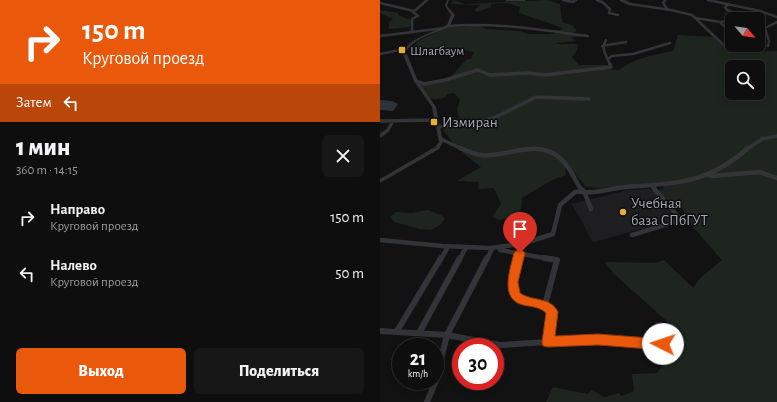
<!DOCTYPE html>
<html lang="ru">
<meta charset="utf-8">
<style>
body{margin:0;font-family:"Alegreya Sans",sans-serif;background:#171717;color:#f1f3f6;height:100vh;display:flex;flex-direction:column;font-size:15px;white-space:nowrap}
*{box-sizing:border-box;margin:0}
p{font-size:13px;color:#9b9c9e}
.icon{flex:none;width:22px;height:22px;fill:none;stroke:currentColor;stroke-width:2;stroke-linecap:round;stroke-linejoin:round}
.map{position:relative;flex:1;overflow:hidden}
.details{display:flex;flex-direction:column;background:#0e0e0e;width:380px}
.details>*{flex:none}
.top-card{background:#ea580c;color:#fff;overflow:hidden}
.needle{width:26px;rotate:118deg}
.controls{position:absolute;left:345px;top:12px;display:grid;gap:8px}
.controls a{display:grid;place-items:center;width:40px;height:40px;border-radius:6px;background:#0e0e0e;box-shadow:0 2px 10px #0003,0 0 0 1px #2e2e2e;font-size:20px}
.speed{position:absolute;left:12px;top:338px;display:flex;gap:8px;font-size:20px;font-weight:700;text-align:center}
.speed>*{display:grid;place-content:center;width:52px;height:52px;border-radius:50%;background:#0e0e0e;box-shadow:0 2px 10px #0003,0 0 0 1px #2e2e2e;line-height:1}
.speed small{font-size:10px;font-weight:400}
.speed .limit{border:6px solid #d22;background:#fff;color:#111}
.pin{position:absolute;display:grid;place-items:center;width:34px;height:34px;color:#fff;margin:-41px -17px;border-radius:50% 50% 50% 0;rotate:-45deg;box-shadow:0 0 4px #0007}
.pin .icon{rotate:45deg}
.me{position:absolute;width:44px;margin:-22px;rotate:274deg;stroke-linejoin:round;filter:drop-shadow(0 0 3px #0008)}
.turn{display:flex;align-items:center;gap:14px;height:84px;padding:0 16px;font-size:18px}
.turn .icon{width:52px;height:52px;stroke-width:2.5}
.turn b{display:block;font-size:28px;line-height:34px}
.then{display:flex;align-items:center;height:38px;padding:0 16px;background:#0003;gap:8px;font-size:15px}
.round{display:grid;place-items:center;flex:none;width:42px;height:42px;border-radius:6px;background:#171717}
.overview{display:flex;align-items:center;justify-content:space-between;height:68px;padding:0 16px}
h1{font-size:24px;font-weight:800;line-height:30px}
.primary-button{display:flex;gap:8px;margin-top:auto;padding:8px 16px}
.primary-button a{flex:1;height:46px;border-radius:6px;background:#ea580c;color:#fff;font-size:16px;font-weight:800;line-height:46px;text-align:center}
.primary-button a+a{background:#171717;color:#f1f3f6}
ul{padding:0;list-style:none}
li{display:flex;align-items:center;gap:12px;height:56px;padding:0 16px}
li div{flex:1}
li b{display:block;font-size:15px}
li em{font-style:normal}
main{display:flex;flex:1;min-height:0}
.map>svg:first-child{display:block}
.built{fill:#1e1e20}
.green{fill:#1e251f;fill-rule:evenodd}
.water{fill:#2c343a}
.lines{fill:none;stroke-linecap:round;stroke-linejoin:round}
.minor-far3{stroke:#333438;stroke-width:2.5}
.minor-far2{stroke:#333438;stroke-width:3.5}
.minor-far1{stroke:#333438;stroke-width:4.5}
.minor{stroke:#333438;stroke-width:6}
.tertiary{fill:#333438;fill-rule:evenodd}
.route{fill:#ea580c;stroke:#983908}
.poi-dot{fill:#e3af39;stroke:#0d0d0e;stroke-width:1.5}
.labels{text-anchor:middle;stroke-width:3;stroke-linejoin:round;paint-order:stroke}
.far-poi-label{font-size:13px;fill:#a4a8b3;stroke:#0d0d0e;text-anchor:start}
.poi-label{font-size:15px;fill:#a4a8b3;stroke:#0d0d0e;text-anchor:start}
</style>
<main>
<section class="details">
<div class="top-card">
<div class="turn"><svg class="icon" aria-label="right" viewBox="0 0 24 24"><path d="M7 20v-9h11M14 6l5 5-5 5"/></svg><div><b>150 m</b>Круговой проезд</div></div>
<div class="then">Затем<svg class="icon" aria-label="left" viewBox="0 0 24 24"><path d="M17 20v-9H6M10 6l-5 5 5 5"/></svg></div>
</div>
<div class="overview"><div><h1>1 мин</h1><p>360 m · 14:15</p></div><a class="round"><svg class="icon" aria-label="close" viewBox="0 0 24 24"><path d="M6 6l12 12M18 6L6 18"/></svg></a></div>
<ul>
<li><svg class="icon" aria-label="right" viewBox="0 0 24 24"><path d="M7 20v-9h11M14 6l5 5-5 5"/></svg><div><b>Направо</b><p>Круговой проезд</p></div><em>150 m</em></li>
<li><svg class="icon" aria-label="left" viewBox="0 0 24 24"><path d="M17 20v-9H6M10 6l-5 5 5 5"/></svg><div><b>Налево</b><p>Круговой проезд</p></div><em>50 m</em></li>
</ul>
<div class="primary-button"><a>Выход</a><a>Поделиться</a></div>
</section>
<div class="map">
<svg width="397" height="402" viewBox="0 0 397 402">
<rect width="100%" height="100%" fill="#121213"/>
<path class="built" d="M270 189 296 219 222 240 213 242 192 204 248 190Z"/>
<path class="green" d="M74 0 85 4 166 0 180 4 182 22 192 25 197 31 193 33 202 36 191 37 196 41 175 43C182 46 191 42 198 45L197 50 192 57 199 65H226L228 69 239 70C254 58 274 55 293 51L298 35 336 37 344 45 359 49 357 52 397 51V402H166L173 387 207 394 212 390 224 397 239 393 241 396 254 391 252 374 277 373 282 366 283 348 290 324 233 273 225 262 275 263 284 260 313 288 320 278 342 260 306 219 304 211 300 206 287 209 277 200 272 191 284 189 280 183 215 188 205 186 185 161 186 175 172 180 142 198 140 215 120 220 112 217 121 204 114 188 98 189 99 182 77 181 101 167C86 156 73 144 63 130L64 126 63 121 79 118 77 109 80 100 74 93 68 94C64 99 57 100 51 99L40 86 52 82H66L87 59H91L94 52C73 46 52 58 31 54L30 49 40 40 68 27H84L98 25 106 29 140 31 148 34H174L183 28 139 13 140 7 127 3 111 4V7L97 12 94 10 100 5 71 4ZM352 67H378V93H352Z
M0 10 18 13V15L31 20 30 27 9 29V23L13 19 0 13Z
M48 210 61 215 65 219 60 225 51 230 40 229 14 222 10 217 16 212 32 213Z"/>
<path class="water" d="M0 100 12 101 18 104 13 111 0 110Z"/>
<g class="lines">
<path class="minor-far3" d="M127 0H144
M183 0 193 2 196 0
M217 0 222 2 230 9 229 13 238 15
M241 0 250 4 291 10 312 15 351 52
M285 0 283 3 288 10
M328 0 380 11 397 17
M0 3 34 11
M349 4 345 7 347 10 365 17 357 19
M316 18 340 22
M352 20 340 22 352 34
M68 26C115 22 161 30 208 36
M378 28H385L397 22
M385 28 389 41 388 46
M32 32V19L38 16 33 12 47 0
M0 36 65 28
M226 40C220 50 227 55 230 65
M222 46 246 42
M0 54 25 49
M228 59 232 56 253 54 290 43"/>
<path class="minor-far2" d="M36 81 44 84 65 80 98 70 110 75 147 73 165 75 231 67 230 64
M0 121 57 120
M58 127 99 122 114 118 156 97 209 99
M0 136 8 130 13 121
M61 139 82 149
M367 149 382 139 397 136"/>
<path class="minor-far1" d="M80 148C87 151 93 154 101 155 128 158 158 137 181 159 190 167 194 178 200 188L204 191 211 209
M329 175 333 176 379 172 397 178
M252 235 301 220 271 185
M0 240 62 246 110 248 142 244 173 234 180 205 195 192C201 191 207 193 213 192 224 191 235 188 246 187 297 183 328 184 368 148
M120 250 170 259
M61 259 68 247
M80 259 86 247
M107 259 112 249
M139 259 140 253"/>
<path class="minor" d="M139 258 133 282 135 295 142 300 165 305
M164 258 177 260 165 305 172 312 168 342
M0 331 67 335 120 345 218 339 283 344
M17 331 61 258
M39 333 80 258
M47 402 55 383 67 335 107 258"/>
<path class="tertiary" d="M67 0H69L67 6 75 15 69 27C54 34 35 37 26 52L38 81 56 107 63 142 59 149 0 183V179L55 147 59 142 52 107 34 81 22 52C33 36 51 34 67 25L71 15 65 6Z"/>
</g>
<path class="route" d="M140 250 143 251 145 253 138 282 140 293C153 302 170 296 178 312L175 336 218 334 283 339 288 341 289 344 288 348 283 350 218 345 168 347 163 346 162 342 166 313C160 307 152 307 143 305 119 299 130 270 134 253L136 251Z"/>
<g class="poi-dot">
<rect x="18" y="46" width="8" height="8" rx="2"/>
<rect x="50" y="118" width="8" height="8" rx="2"/>
<circle cx="243" cy="212" r="4"/>
</g>
<g class="labels">
<g class="far-poi-label">
<text x="30" y="55">Шлагбаум</text>
</g>
<g class="poi-label">
<text x="62" y="127">Измиран</text>
<text x="251" y="208">Учебная<tspan x="251" dy="17">база СПбГУТ</tspan></text>
</g>
</g>
</svg>
<div class="controls">
<a><svg class="needle" viewBox="-14 -14 28 28"><path d="M0-13l5 13h-10z" fill="#e53935"/><path d="M0 13l5-13h-10z" fill="#9b9c9e"/></svg></a>
<a><svg class="icon" aria-label="search" viewBox="0 0 24 24"><circle cx="10" cy="10" r="6"/><path d="M15 15l6 6"/></svg></a>
</div>
<div class="speed"><div>21<small>km/h</small></div><div class="limit">30</div></div>
<div class="pin" style="left:140px;top:253px;background:#d93025"><svg class="icon" aria-label="arrive" viewBox="0 0 24 24"><path d="M6 21V4h12l-3 4 3 4H6"/></svg></div>
<svg class="me" style="left:283px;top:344px" viewBox="-20 -20 40 40"><circle r="19" fill="#fff"/><path d="M0-13L10 11 0 6-10 11z" fill="#ea580c"/></svg>
</div>
</main>
